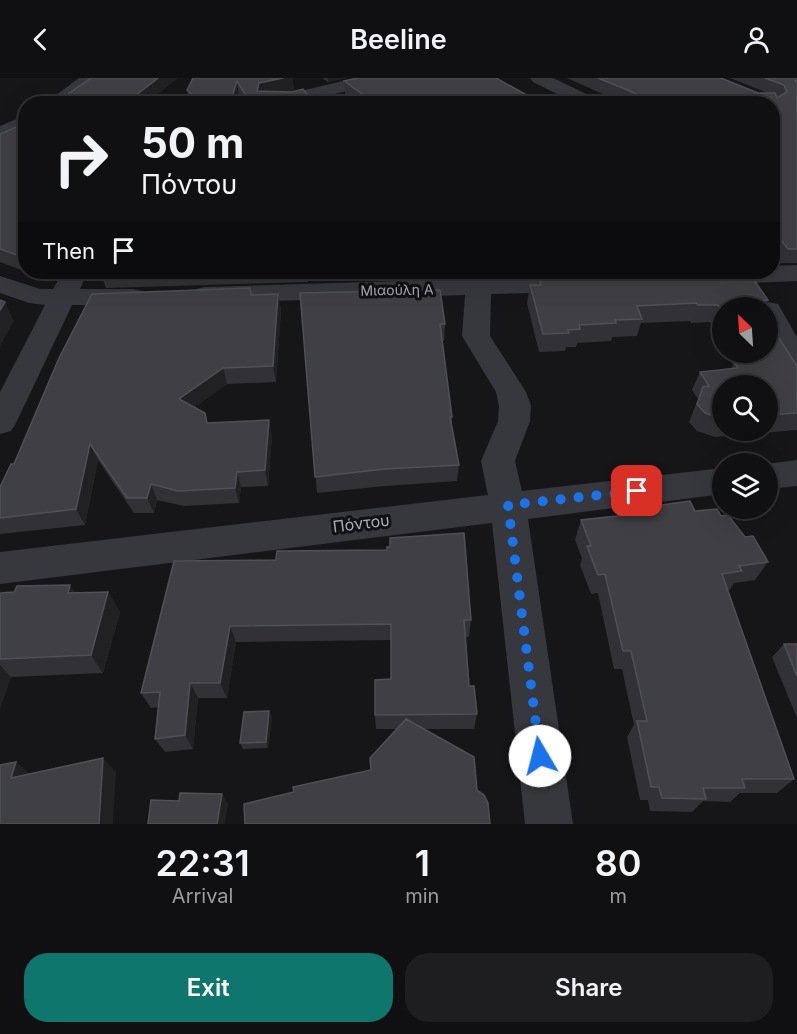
<!DOCTYPE html>
<meta charset="utf-8">
<style>
body{margin:0;font-family:Inter,sans-serif;background:#1e1e20;color:#f1f3f6;height:100vh;display:flex;flex-direction:column;font-size:22px;white-space:nowrap}
*{box-sizing:border-box;margin:0}
p{font-size:20px;color:#9c9d9f}
.icon{flex:none;width:33px;height:33px;fill:none;stroke:currentColor;stroke-width:2;stroke-linecap:round;stroke-linejoin:round}
.map{position:relative;height:746px;overflow:hidden}
.side{display:flex;flex-direction:column;background:#101012;flex:1}
.side>*{flex:none}
.top-card{position:absolute;left:18px;top:18px;width:762px;height:183px;border-radius:24px;box-shadow:0 6px 24px #0002,0 0 0 2px #303032;background:#101012;color:#f1f3f6;overflow:hidden}
.needle{width:39px;rotate:335deg}
.buttons{position:absolute;left:712px;top:219px;display:grid;gap:12px}
.buttons a{display:grid;place-items:center;width:66px;height:66px;border-radius:50%;background:#101012;box-shadow:0 6px 24px #0002,0 0 0 2px #303032;font-size:30px}
.pin{position:absolute;display:grid;place-items:center;width:51px;height:51px;color:#fff;margin:-26px;border-radius:12px;box-shadow:0 3px 9px #0006}
.me{position:absolute;width:66px;margin:-33px;rotate:352deg;stroke-linejoin:round;filter:drop-shadow(0 0 4px #0008)}
.turn{display:flex;align-items:center;gap:21px;height:126px;padding:0 24px;font-size:27px}
.turn .icon{width:78px;height:78px;stroke-width:2.5}
.turn b{display:block;font-size:42px;line-height:51px}
.then{display:flex;align-items:center;height:57px;padding:0 24px;background:#0003;gap:12px;font-size:22px}
.eta{display:flex;justify-content:space-evenly;align-items:center;height:102px;text-align:center}
.eta b{font-size:36px;font-weight:600;line-height:42px}
.button{display:flex;gap:12px;margin-top:auto;padding:12px 24px}
.button a{flex:1;height:69px;border-radius:24px;background:#0f766e;color:#fff;font-size:24px;font-weight:600;line-height:69px;text-align:center}
.button a+a{background:#1e1e20;color:#f1f3f6}
header{display:flex;justify-content:space-between;align-items:center;height:78px;padding:0 24px;background:#101012;font-size:27px;font-weight:600}
.map>svg:first-child{display:block}
.lines{fill:none;stroke-linecap:round;stroke-linejoin:round}
.minor{fill:#37383d;fill-rule:evenodd}
.wall{fill:#323236;fill-rule:evenodd}
.shaded-wall{fill:#212124}
.building{fill:#3f3f44;stroke:#4f5156;stroke-width:1.5}
.route{stroke:#1a73e8;stroke-width:10;stroke-dasharray:0 18}
.labels{text-anchor:middle;stroke-width:6;stroke-linejoin:round;paint-order:stroke}
.far-street-label{font-size:14px;fill:#a8adb8;stroke:#111113}
.street-label{font-size:16px;fill:#a8adb8;stroke:#111113}
</style>
<header><svg class="icon" aria-label="back" viewBox="0 0 24 24"><path d="M15 5l-7 7 7 7"/></svg>Beeline<svg class="icon" aria-label="person" viewBox="0 0 24 24"><circle cx="12" cy="8" r="4"/><path d="M4 21q1-7 8-7t8 7"/></svg></header>
<div class="map">
<svg width="797" height="746" viewBox="0 0 797 746">
<rect width="100%" height="100%" fill="#161618"/>
<g class="lines">
<path class="minor" d="M79 0H100L66 26H44Z
M356 0H387L384 4 294 26H260L262 22Z
M530 0H553L599 22 601 26H577L533 4Z
M26 37V51L0 61V48Z
M797 187V203L700 207 691 204 687 199 691 194H772V188Z
M63 194H87L80 211H133L142 213 146 219 142 225 133 227H72L16 345 11 353 0 356V314L45 227 29 225 0 215V198L40 211H53Z
M467 194H491L492 201 573 198 582 200 586 206 582 212 573 214 491 216 490 258 526 314 531 328 530 343 515 383 522 413 723 390V416L528 441 573 746H525L492 445 0 506V474L488 417 481 383 498 343 499 328 496 314 462 258 465 217 205 225 196 223 192 217 196 211 205 209 466 201Z
M768 224 778 226 797 259V295L787 292 768 258V230H756L758 226Z
M797 382V408L768 411 766 386Z"/>
</g>
<path class="wall" d="M193 0H292L294 12 288 14 315 26H244L239 18 237 26H190L187 12Z
M322 0H346L328 4Z
M567 0H721L758 15H768L730 0H797V185H781L772 173V26H625Z
M344 3 543 26H358L345 16Z
M0 56 24 193 0 184Z
M100 194H308V204L106 210Z
M528 194H626L529 198Z
M538 199H745L768 222 764 230H723V268L710 244 691 245 690 243 641 245 637 258 612 259 611 263 577 265 576 269H566L565 273 539 274 527 225 530 207H537Z
M300 215 445 246 444 263H442L452 339V348L459 387 457 403 385 408 317 415Z
M278 216 281 232 276 304 227 306 195 329 208 345 272 358 268 408 241 409 239 425 184 428 157 422 154 435H134L98 382 85 447 0 456V409L14 386 251 217Z
M726 274H768L797 288V352L715 359 697 353 689 344 698 321 692 312 700 294 731 290 733 287ZM723 308H768V352H723Z
M624 432 695 433 721 438 745 459 768 484 755 502 734 505 730 512H728L794 701 777 715H740L730 724 703 723 692 734 650 733 648 722H640L627 659 634 647 622 591H614L598 515 591 516 580 487 582 480 575 462 581 442 622 437Z
M174 483 471 542 469 559H466L469 608 477 636 474 651H424L474 679 294 714 371 692 397 651H376L375 637 391 601V562L236 564 227 620H198L193 671 165 674 155 661 159 629 151 630 141 615Z
M70 507 75 515 108 514 120 534 103 595 11 599 0 630V515L14 514Z
M784 566H797V640L772 579Z
M269 633 272 639 268 670 243 671 240 665Z"/>
<path class="shaded-wall" d="M158 0H178L146 26H126Z
M283 0H292L294 12 261 20 257 13 259 5Z
M328 0H346L328 4Z
M237 3 239 18 237 26H230Z
M26 175V192L24 193 17 177Z
M278 216 281 232 276 304 273 288Z
M5 224 14 243 0 268V232Z
M223 290 227 306 184 337 179 321Z
M269 342 272 358 268 408 265 392Z
M90 366 98 382 85 447 76 431Z
M237 394 241 409 239 425 235 410Z
M151 406 157 422 154 435 147 420Z
M70 507 83 526 68 515Z
M108 514 120 534 103 595 91 577Z
M230 548 236 564 227 620 220 605Z
M0 587 11 599 0 630Z
M190 605 198 620 193 671 185 657Z
M269 633 272 639 268 670 266 664Z
M103 680 116 694 113 746H99Z
M16 684 33 698 11 700Z
M222 716 228 726 225 746H217Z"/>
<path class="building" d="M91 0H158L126 25 54 26Z
M193 0H283L259 5 257 13 292 14 303 11 315 26H251L237 3 230 26H193L195 20 187 12Z
M358 0H496L543 26H376L344 3Z
M598 0H721L758 15H775L777 20 787 14 784 7 765 0H797V2L795 3 797 4V171H788L772 150V26H654L630 13Z
M26 45V175L17 177 0 171V56Z
M673 194H742L745 199H752L768 222 755 223 760 230H723V236L718 227H698L696 225 637 228 642 241 615 242 616 245 579 247 580 251 568 252 569 255 543 256 530 207H541L538 199Z
M250 210 251 217 278 216 273 288 223 290 179 321 205 335 207 345 269 342 265 392 237 394 235 410 178 413 151 406 147 420H127L90 366 76 431 0 440V409L11 386H14L59 280 92 216Z
M440 212 445 246H440L452 339H450L459 387 385 391 315 399 300 215Z
M0 222 5 224 0 232Z
M768 243 797 288V335L768 337V308H723V341L705 335 697 326 703 309 709 308 700 294 738 290 734 284 749 283 744 274H768Z
M690 423 695 433 717 431 721 438 728 437 745 459 753 458 768 484 739 488 742 493 722 496 794 701H742L745 710H703L706 721 662 720 659 709H651L637 643H647L631 573H623L605 496 598 497 587 468H591L581 442 626 437 624 432Z
M464 455 471 542H464L469 608H474L477 636 375 637V602L391 601V546L230 548 220 605H190L185 657 155 661 160 614 141 615 174 483 276 482 277 473 387 472V469H390V460Z
M70 507 68 515 108 514 91 577 0 581V515L14 514 17 508Z
M784 566H797V598Z
M269 633 266 664 240 665 244 634Z
M406 641 474 679 477 712 484 717 488 725 490 746H245L244 726 294 714 293 709 371 692 370 680Z
M103 680 99 746H0V687L16 684 11 700Z
M180 715 222 716 217 746H148L151 722 179 723Z"/>
<g class="lines">
<path class="route" d="M540 678 508 427 637 413"/>
</g>
<g class="labels">
<g class="far-street-label">
<text transform="translate(397 212) rotate(-1)" y="5">Μιαούλη Α</text>
</g>
<g class="street-label">
<text transform="translate(361 445) rotate(-7)" y="6">Πόντου</text>
</g>
</g>
</svg>
<div class="buttons">
<a><svg class="needle" viewBox="-14 -14 28 28"><path d="M0-13l5 13h-10z" fill="#e53935"/><path d="M0 13l5-13h-10z" fill="#9c9d9f"/></svg></a>
<a><svg class="icon" aria-label="search" viewBox="0 0 24 24"><circle cx="10" cy="10" r="6"/><path d="M15 15l6 6"/></svg></a>
<a><svg class="icon" aria-label="layers" viewBox="0 0 24 24"><path d="M12 4l9 5-9 5-9-5zM3 14l9 5 9-5"/></svg></a>
</div>
<div class="pin" style="left:637px;top:413px;background:#d93025"><svg class="icon" aria-label="arrive" viewBox="0 0 24 24"><path d="M6 21V4h12l-3 4 3 4H6"/></svg></div>
<svg class="me" style="left:540px;top:678px" viewBox="-20 -20 40 40"><circle r="19" fill="#fff"/><path d="M0-13L10 11 0 6-10 11z" fill="#1a73e8"/></svg>
<div class="top-card">
<div class="turn"><svg class="icon" aria-label="right" viewBox="0 0 24 24"><path d="M7 20v-9h11M14 6l5 5-5 5"/></svg><div><b>50 m</b>Πόντου</div></div>
<div class="then">Then<svg class="icon" aria-label="arrive" viewBox="0 0 24 24"><path d="M6 21V4h12l-3 4 3 4H6"/></svg></div>
</div>
</div>
<section class="side">
<div class="eta">
<div><b>22:31</b><p>Arrival</p></div>
<div><b>1</b><p>min</p></div>
<div><b>80</b><p>m</p></div>
</div>
<div class="button"><a>Exit</a><a>Share</a></div>
</section>
